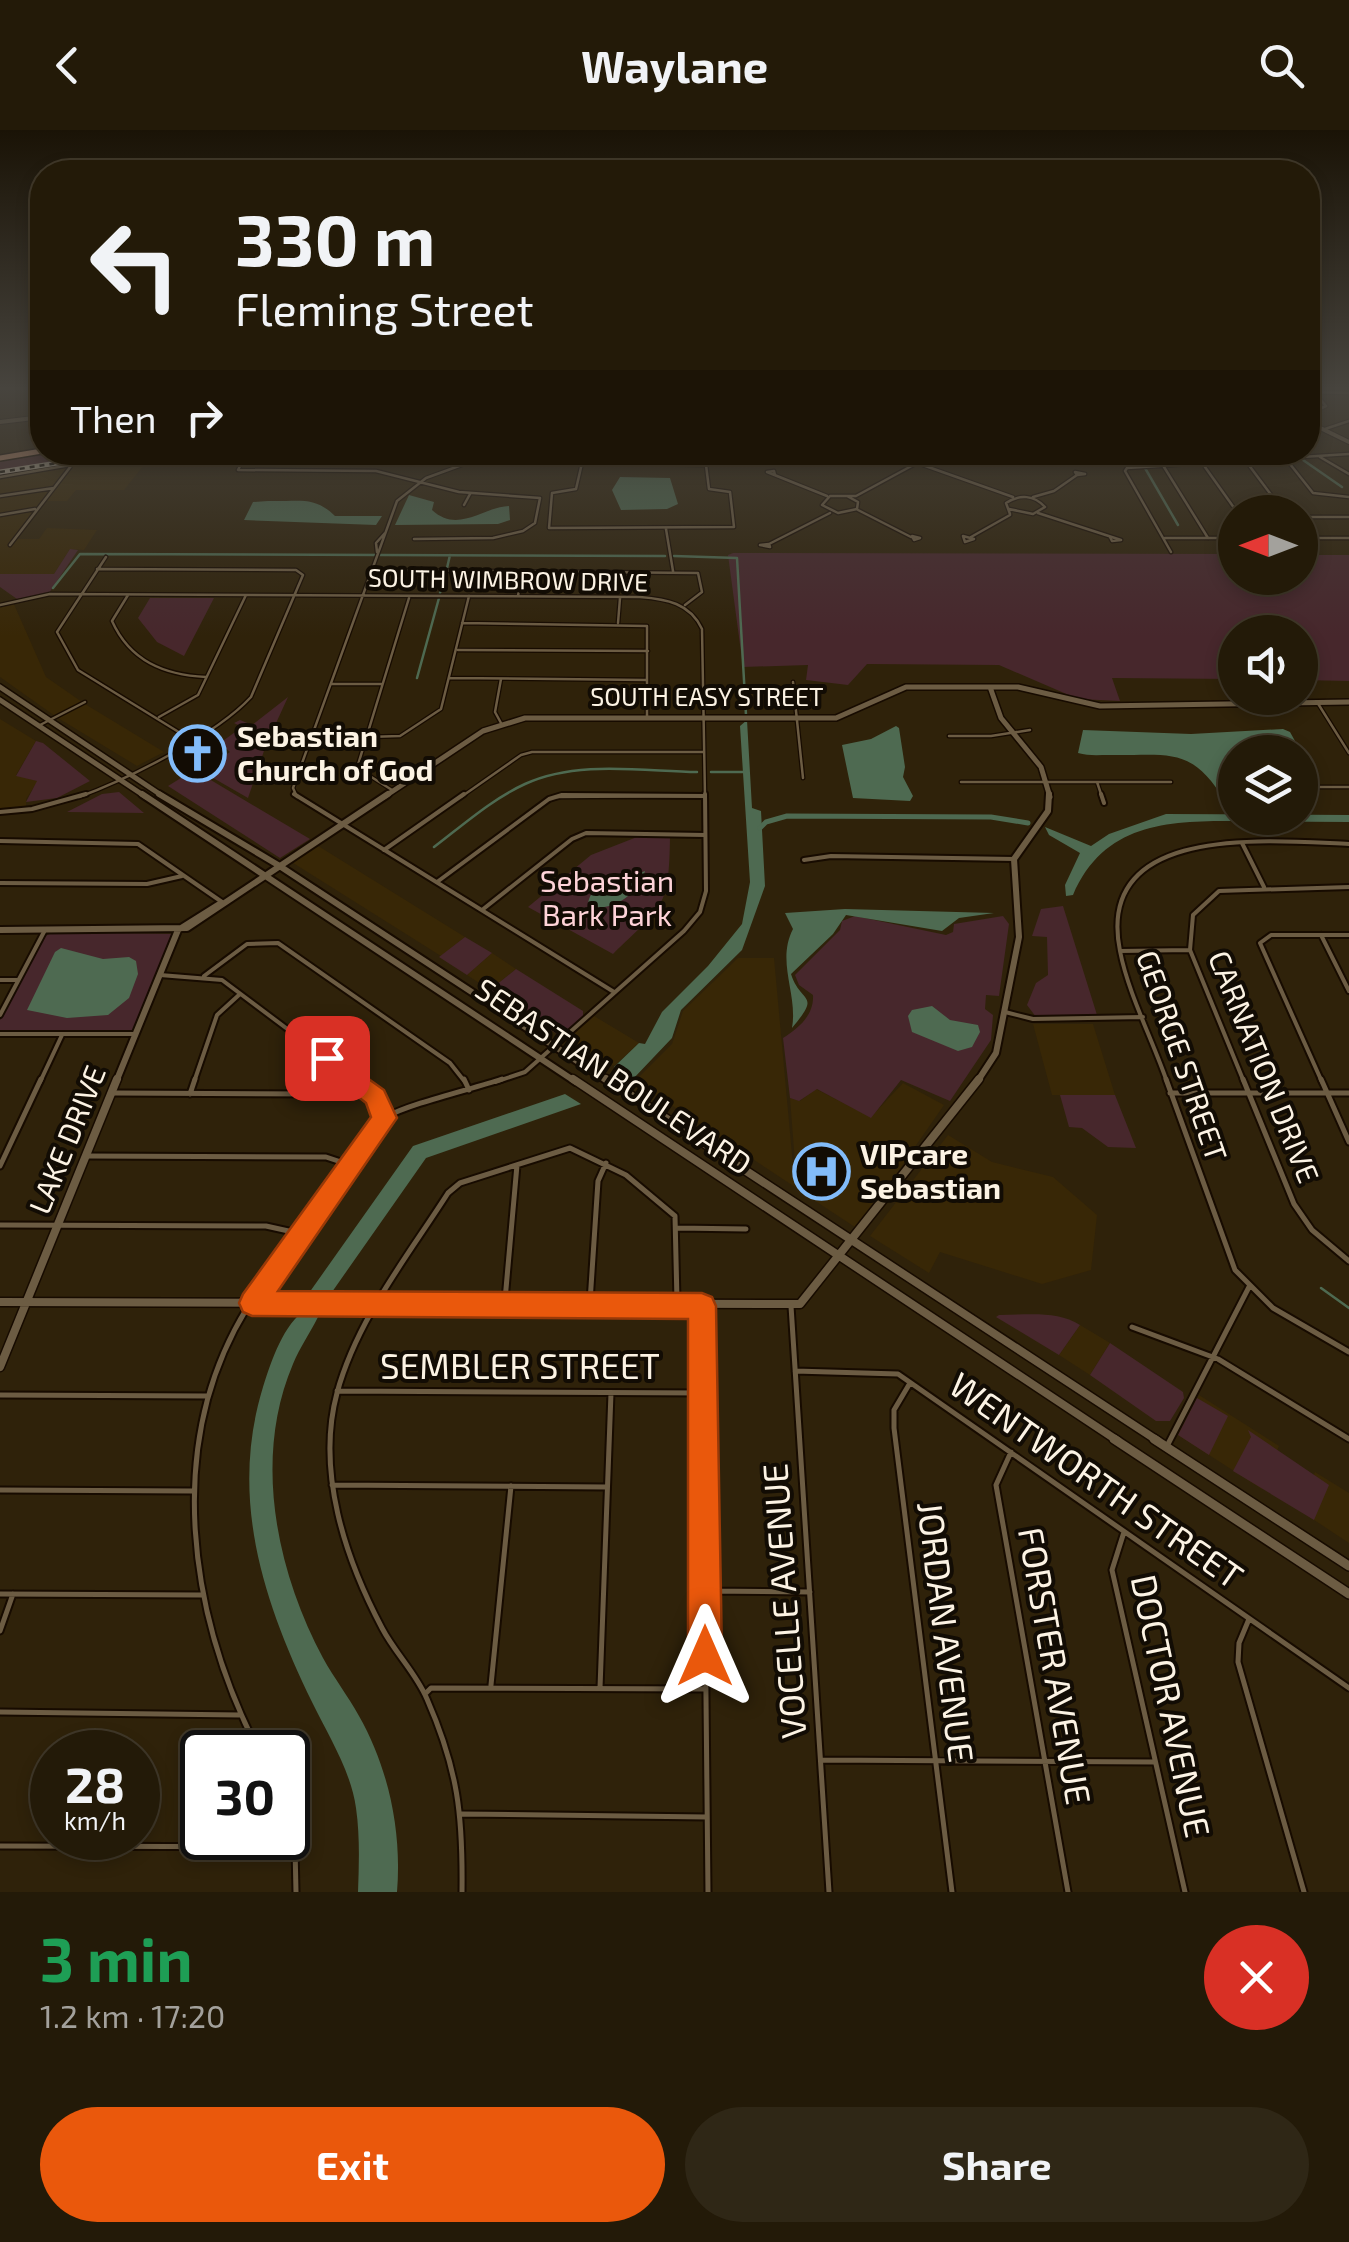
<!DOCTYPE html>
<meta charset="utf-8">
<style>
body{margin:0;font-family:"Exo 2",sans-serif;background:#2f2716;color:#f1f3f6;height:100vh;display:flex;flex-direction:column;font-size:38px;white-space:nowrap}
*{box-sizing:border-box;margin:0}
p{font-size:32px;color:#a3a19c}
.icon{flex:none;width:55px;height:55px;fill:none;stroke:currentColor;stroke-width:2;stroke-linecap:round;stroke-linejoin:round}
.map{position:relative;height:1762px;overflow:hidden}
.side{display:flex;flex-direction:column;background:#231a08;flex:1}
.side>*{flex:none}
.guide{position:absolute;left:30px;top:30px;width:1290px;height:305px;border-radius:40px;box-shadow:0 5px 15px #0003,0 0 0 2px #403829;background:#231a08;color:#f1f3f6;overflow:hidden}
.needle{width:65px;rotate:270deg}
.tools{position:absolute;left:1218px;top:365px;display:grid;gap:20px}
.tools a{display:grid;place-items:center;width:100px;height:100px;border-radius:50%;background:#231a08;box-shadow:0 5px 15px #0003,0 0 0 2px #403829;font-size:50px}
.speed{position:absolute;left:30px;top:1600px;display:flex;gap:20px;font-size:50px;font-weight:700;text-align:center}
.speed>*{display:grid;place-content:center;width:130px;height:130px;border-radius:50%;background:#231a08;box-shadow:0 5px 15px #0003,0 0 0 2px #403829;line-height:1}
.speed small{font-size:25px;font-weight:400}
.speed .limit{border:5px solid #111;border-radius:15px;background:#fff;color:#111}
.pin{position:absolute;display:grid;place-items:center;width:85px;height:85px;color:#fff;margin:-42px;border-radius:20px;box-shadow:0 5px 15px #0006}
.me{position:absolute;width:110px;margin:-55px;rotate:0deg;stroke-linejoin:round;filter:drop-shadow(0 0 8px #0008)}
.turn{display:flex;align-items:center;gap:35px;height:210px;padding:0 40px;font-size:45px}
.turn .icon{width:130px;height:130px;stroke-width:2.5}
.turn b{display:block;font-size:70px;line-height:85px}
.then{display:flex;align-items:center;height:95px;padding:0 40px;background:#0003;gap:20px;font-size:38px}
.round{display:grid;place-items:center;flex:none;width:105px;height:105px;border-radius:52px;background:#2f2716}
.head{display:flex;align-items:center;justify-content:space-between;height:170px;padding:0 40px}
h1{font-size:60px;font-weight:700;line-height:75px;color:#1e9e55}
.action{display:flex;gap:20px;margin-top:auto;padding:20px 40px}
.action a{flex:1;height:115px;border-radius:60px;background:#ea580c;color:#fff;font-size:40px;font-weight:700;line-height:115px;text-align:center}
.action a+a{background:#2f2716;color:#f1f3f6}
header{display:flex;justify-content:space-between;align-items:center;height:130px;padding:0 40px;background:#231a08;font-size:45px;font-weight:700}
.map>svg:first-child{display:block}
.built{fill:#382706}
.green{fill:#47272c}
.water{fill:#4e6a51}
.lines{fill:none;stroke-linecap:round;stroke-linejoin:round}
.stream{stroke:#4e6a51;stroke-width:2.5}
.canal{stroke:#4e6a51;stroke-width:5}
.street-far2-casing{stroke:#170b00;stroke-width:5}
.street-far1-casing{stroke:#170b00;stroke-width:8}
.street-casing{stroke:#170b00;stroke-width:9}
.secondary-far4-casing{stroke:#170b00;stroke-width:6}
.secondary-far3-casing{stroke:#170b00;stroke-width:8}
.secondary-far2-casing{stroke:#170b00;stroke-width:10}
.secondary-far1-casing{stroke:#170b00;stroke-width:11}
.secondary-casing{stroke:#170b00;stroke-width:12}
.primary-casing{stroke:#170b00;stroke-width:8}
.street-far2{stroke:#6c5c43;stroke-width:2.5}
.street-far1{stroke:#6c5c43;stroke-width:4}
.street{stroke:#6c5c43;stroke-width:5}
.secondary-far4{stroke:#6c5c43;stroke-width:4}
.secondary-far3{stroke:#6c5c43;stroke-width:5}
.secondary-far2{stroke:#6c5c43;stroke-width:6}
.secondary-far1{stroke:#6c5c43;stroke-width:8}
.secondary{stroke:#6c5c43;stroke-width:9}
.primary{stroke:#bc896b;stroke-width:5}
.rail-casing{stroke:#b2a795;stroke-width:5}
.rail{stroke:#120c04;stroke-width:2.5;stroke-dasharray:5;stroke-linecap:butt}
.route{fill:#ea580c;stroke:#983908;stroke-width:2.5}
.labels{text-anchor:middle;stroke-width:8;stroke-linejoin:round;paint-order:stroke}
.far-street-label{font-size:25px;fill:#fcf3e4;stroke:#120c04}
.poi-label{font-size:30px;font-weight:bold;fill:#fcf3e4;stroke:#120c04;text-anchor:start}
.park-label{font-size:30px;fill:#fed3d8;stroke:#120c04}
.street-label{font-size:30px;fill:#fcf3e4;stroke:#120c04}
.near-street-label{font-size:35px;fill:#fcf3e4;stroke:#120c04}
</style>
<header><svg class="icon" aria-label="back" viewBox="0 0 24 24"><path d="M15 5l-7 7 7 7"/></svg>Waylane<svg class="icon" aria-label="search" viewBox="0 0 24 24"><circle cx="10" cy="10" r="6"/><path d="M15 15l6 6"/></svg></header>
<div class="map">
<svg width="1349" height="1762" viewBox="0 0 1349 1762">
<rect width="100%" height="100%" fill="#2f220a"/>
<path class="built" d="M150 323H170L181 330 178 335H144L124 360H76L67 371H45L72 336H68L8 415 16 409H39L47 398 97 400 84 420 70 419 54 444H0V346Z
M13 472 46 547 82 572 55 586 0 547V476Z
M85 574 164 622 137 636 58 588Z
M0 589 36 611 16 645 38 651 26 669V678H0Z
M315 714 465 807 441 826 290 731Z
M492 823 516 839 490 860 467 845Z
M738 828H774L795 1057 635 951 672 914 683 881Z
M594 886 639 913 614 936 569 908Z
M1033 894H1093L1115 965H1052Z
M903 953 944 975 858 1099 797 1059 790 968 800 971 816 959 871 987Z
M948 1005 992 1032 1053 1047 1097 1085 1091 1140 1042 1154 940 1122 929 1143 870 1106Z
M1080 1195 1110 1213 1090 1245 1059 1225Z
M1199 1265 1279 1316 1262 1359 1178 1305Z
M1315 1342 1349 1363V1413L1299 1380Z"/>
<path class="green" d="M42 322 138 323 0 346V329Z
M373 322H875L876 331H371Z
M70 419 78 420 49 463 17 469 0 457V444H54Z
M733 423 1235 424V448H1300V425H1349V551L1300 550V502H1235V549L1112 548 1120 571 1078 569 999 535 867 534 848 555 806 550 808 535 743 537 728 425Z
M150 468H214L184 526 157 512 138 488Z
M288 567 266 615 248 668 201 641 230 622 220 613 242 597 234 593 240 590 252 595Z
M36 611 43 613 90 651 57 668 26 672 37 651 16 646Z
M194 640 310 709 280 728 168 656Z
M119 662 144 683 67 682 102 664Z
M637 707H670C669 780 663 775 613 824L528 777 591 725Z
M1063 776 1097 885 1036 887 1027 875 1036 853 1048 845 1047 807 1032 806 1041 779Z
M855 786 946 805 953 802 954 794 1003 786 1009 794 999 866 986 865 985 879 993 885 991 910 950 971 901 950 871 988 817 959 799 971 790 968 783 908C799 898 814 885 813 865L799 855 795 845 840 800 842 791Z
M54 802 173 804 133 900 0 902V890L43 807Z
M465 807 492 823 467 845 439 827Z
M516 839 583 881V886L560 906 490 860Z
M1060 965H1115L1136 1018 1108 1017 1082 998 1069 997Z
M999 1185C1026 1185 1057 1180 1080 1195L1059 1225 996 1187Z
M1110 1213 1183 1262 1184 1268 1170 1291H1156L1090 1245Z
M1197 1268 1228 1286 1209 1325 1178 1305Z
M1248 1300 1329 1355 1314 1390 1233 1341 1251 1307Z"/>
<path class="water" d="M620 347 670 348 678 374 667 379 621 380 612 360Z
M409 365 434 372 432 380C458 404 483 377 509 376L510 390 498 394 395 395Z
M268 371C298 372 314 365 335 386H382L376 395 244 390 253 372Z
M747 590 752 678 761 681 765 756 742 820 681 880 672 908 633 949 614 937 639 913 645 914 662 882 708 836 742 794 750 752 740 596Z
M896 596 899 598 905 637 903 647 913 666 910 671 853 668 842 615 871 609Z
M1283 599 1290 602 1305 629H1300V622H1235V634L1228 640 1235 651V674L1225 671C1191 615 1168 626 1109 625 1098 625 1088 626 1078 623L1083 600 1191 604Z
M1166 684 1349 685V692C1315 692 1281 691 1247 691 1177 691 1106 688 1073 765L1066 766 1065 755 1080 723 1049 705 1045 697 1091 716 1109 704Z
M645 741C640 762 610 786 588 774 590 751 626 749 645 741Z
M845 779 994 783 959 788 942 801 846 785 833 804 791 844C801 875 822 862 792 898 798 864 776 832 793 799L785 783Z
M61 818 103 829 129 827 136 831 138 844 129 868 108 885 67 888 27 880 55 822Z
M932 876 950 890 978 895 980 902 972 917 958 921 912 902 908 886 912 880Z
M565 964 581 974 426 1028 332 1162 319 1169H310L309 1163 413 1016Z
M307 1178 316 1179 318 1187C310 1203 300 1217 293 1234 253 1328 276 1440 323 1528 334 1548 348 1566 359 1586 389 1639 402 1702 397 1762H358C359 1734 360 1706 356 1678 351 1641 328 1605 312 1572 263 1471 229 1368 263 1257 272 1229 283 1195 307 1178Z"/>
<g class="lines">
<path class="stream" d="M1303 330 1342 357
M1145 338 1178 395
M674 426 737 428 746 585
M447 438 450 425
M53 458 80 424 665 426
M440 463 446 442
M417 548 439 468
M711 642H744
M434 717C463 695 492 669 525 654 577 630 641 641 697 642
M1321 1158 1349 1178"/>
<path class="canal" d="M760 698 766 692 787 686 991 687 1028 693"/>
<defs>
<path id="street-far2" d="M1308 262 1349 263
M1308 284 1326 276 1314 262
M1325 299 1349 291
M247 322 238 340 376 341 459 362 540 368 535 393 523 401 493 408 414 409
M911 322 917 333
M1320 327 1349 344
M1286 329 1313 363 1349 367
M582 333 706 335 709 359 730 362 734 397 549 398 552 363 576 359Z
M917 333 1013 367
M1248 334 1284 382
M1164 337 1208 408
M1205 337 1237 382
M1075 342 1085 344 1077 345Z
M775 345 774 341 767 342 827 366
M0 347 146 322
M0 366 54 358
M830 366H847L858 372 857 379 838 383 822 375Z
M847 366H856L917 333
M1033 367 1054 361 1077 345
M464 375 470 364
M1009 379 1033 384 1045 377C1034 365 1020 364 1006 373L1010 384
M858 380 911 407
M1038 383 1121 410 1112 411 1110 407
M0 385 35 379
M1300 387H1349
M666 399 673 441
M912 406 920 408 914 410Z
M963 406 974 409 965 412Z
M971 407 1010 385
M1165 408H1235
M1300 408H1349
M769 414 770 417 760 415Z
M769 414 830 383
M10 415 71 336
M377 422 376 413 385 403
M1171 422 1125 341 1127 338 1349 324
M106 427 57 502 78 540 190 609
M372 440 698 443 702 462 685 475
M128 465 112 491C130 531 164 545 206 547
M518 466 522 441
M0 475 50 464 640 467C666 469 690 473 702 499L705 667
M462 493 647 496V586
M618 493 620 468
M458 520 648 521
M449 548 647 550
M501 549 495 582 501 593
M793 552 803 648
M331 554H381
M1317 572 1349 623
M159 587 198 565 246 465
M40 595 85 572
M949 606H991L1030 600
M367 607 400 606 441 579 469 466
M961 652H1171
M1097 652 1102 667
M1300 657H1349
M392 660 357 638 409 468
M79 667C128 649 216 605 251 567L303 445 296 440 97 439
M297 667 293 658 397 371 426 348 470 332
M461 667 521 625 532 622H704
M557 667 704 666"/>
<path id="street-far1" d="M294 664 614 862
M1101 664 1104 673
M0 682 32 679 86 664
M0 711 138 714 222 772
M1242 713 1264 757
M384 720 464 664
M804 730 831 726 1014 729
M437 752 549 669 562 665 704 666
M0 753 147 754 182 746
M482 780 572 709 586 703 705 705
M1321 805 1349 861
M1120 821 1190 820
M160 845 222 850 358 952
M204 846 247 814 278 813 450 933 465 952
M0 850H18
M1005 882 1033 889 1143 887
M0 885 45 800
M0 904H136
M40 952 62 905
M194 952 217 885 240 864
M340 952 349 945
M495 952 525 942 684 801 700 782 706 761 705 664
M1167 952C1153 911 1128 863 1120 821 1094 692 1270 711 1349 714
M1244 952 1190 820 1193 785 1219 761 1349 757
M1322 952 1260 813 1271 805H1349"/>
<path id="street" d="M355 949 375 967 384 988
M464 949 469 960
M1166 949 1235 1140 1273 1178 1349 1222
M1243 949 1294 1074 1312 1100 1349 1131
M1321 949 1349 1012
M114 963 318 964 343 949
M1170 963H1349
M190 964 195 949
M86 1026 326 1027 350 1035
M0 1036 41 949
M0 1095 266 1096 302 1104
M677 1098 746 1099
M505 1170 517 1035
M590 1172 598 1051 606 1033
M702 1176 708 1762
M791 1176 829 1762
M1132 1197 1218 1229 1349 1309
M795 1241 898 1244 1349 1558
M910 1253 894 1280V1298L952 1762
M337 1261 702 1263
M0 1265 208 1266
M1167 1316 1249 1157
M1011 1322 996 1355 1068 1762
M332 1355 607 1357
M0 1360 192 1361
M1124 1402 1112 1440 1185 1762
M705 1461 810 1462
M0 1464 201 1465
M1249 1489 1239 1513 1238 1532 1304 1762
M0 1501 13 1464
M491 1555 511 1356
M600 1558 611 1263
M425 1564 431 1558 706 1559
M0 1582 240 1585
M259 1622C189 1485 163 1315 247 1178 266 1148 289 1120 310 1091 324 1071 370 997 386 987 411 973 473 959 502 949
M821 1630 1155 1632
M288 1681 295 1717 296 1762
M462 1684 707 1687
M0 1716 295 1717
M462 1762C463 1685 458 1640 427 1569 416 1543 395 1523 382 1498 345 1428 316 1341 337 1263 357 1189 408 1126 448 1063L460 1053 570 1018 626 1045 675 1086 677 1171"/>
<path id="secondary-far4" d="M0 292 42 287
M1308 292 1349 312"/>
<path id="secondary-far3" d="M0 557 164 667
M990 557 1001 588 1041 637 1050 667
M0 570 146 667
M384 667 483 601 525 588H836L906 557H1018L1100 576 1349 572"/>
<path id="secondary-far2" d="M142 664 576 952
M159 664 278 735 609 952
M0 800 187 798 388 664
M116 952 178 800 221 773
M977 952 996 923 1019 807 1014 729 1048 681 1049 664"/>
<path id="secondary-far1" d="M573 949 1118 1311
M606 949 1158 1311
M0 1172 800 1174 979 949
M0 1237 117 949"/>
<path id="secondary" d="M1114 1309 1349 1464
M1154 1309 1349 1436"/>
<path id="primary" d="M0 328 42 321"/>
</defs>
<use href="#street-far2" class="street-far2-casing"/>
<use href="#street-far1" class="street-far1-casing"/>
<use href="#street" class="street-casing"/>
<use href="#secondary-far4" class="secondary-far4-casing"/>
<use href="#secondary-far3" class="secondary-far3-casing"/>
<use href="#secondary-far2" class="secondary-far2-casing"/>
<use href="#secondary-far1" class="secondary-far1-casing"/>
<use href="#secondary" class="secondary-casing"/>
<use href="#primary" class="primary-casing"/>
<use href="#street-far2" class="street-far2"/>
<use href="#street-far1" class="street-far1"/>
<use href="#street" class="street"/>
<use href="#secondary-far4" class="secondary-far4"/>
<use href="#secondary-far3" class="secondary-far3"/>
<use href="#secondary-far2" class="secondary-far2"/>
<use href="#secondary-far1" class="secondary-far1"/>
<use href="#secondary" class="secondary"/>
<use href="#primary" class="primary"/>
<defs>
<path id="rail" d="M0 342 127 322"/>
</defs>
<use href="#rail" class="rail-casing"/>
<use href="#rail" class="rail"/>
</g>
<linearGradient id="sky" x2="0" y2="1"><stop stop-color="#1a1306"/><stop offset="0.51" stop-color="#47443e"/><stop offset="1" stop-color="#47443e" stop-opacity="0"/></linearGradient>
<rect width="1349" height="506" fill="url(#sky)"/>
<path class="route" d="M327 919 384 960 397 988 278 1161 702 1163 712 1167 716 1176 722 1526 717 1538 705 1543 693 1538 688 1526V1189L252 1186 243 1182 239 1173 243 1164 371 987 366 973 318 935 315 928 318 922Z"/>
<defs>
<symbol id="church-ring" viewBox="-11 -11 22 22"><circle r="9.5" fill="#120c04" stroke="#82bcfa" stroke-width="1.5"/><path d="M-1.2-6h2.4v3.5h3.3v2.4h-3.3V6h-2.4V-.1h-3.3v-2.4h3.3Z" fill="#82bcfa"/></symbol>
<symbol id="hospital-ring" viewBox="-11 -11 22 22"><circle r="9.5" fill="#120c04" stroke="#82bcfa" stroke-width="1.5"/><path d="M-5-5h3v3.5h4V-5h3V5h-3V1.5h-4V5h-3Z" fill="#82bcfa"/></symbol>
</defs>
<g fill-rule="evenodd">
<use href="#church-ring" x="166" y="592" width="63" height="63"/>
<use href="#hospital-ring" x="790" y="1010" width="63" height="63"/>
</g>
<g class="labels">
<g class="far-street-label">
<text transform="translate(508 450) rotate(1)" y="9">SOUTH WIMBROW DRIVE</text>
<text x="707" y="576">SOUTH EASY STREET</text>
</g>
<g class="poi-label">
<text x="237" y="617">Sebastian<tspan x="237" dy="34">Church of God</tspan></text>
<text x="860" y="1035">VIPcare<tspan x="860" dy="34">Sebastian</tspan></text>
</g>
<g class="park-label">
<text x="607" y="762">Sebastian<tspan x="607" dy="34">Bark Park</tspan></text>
</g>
<g class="street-label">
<text transform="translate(1181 926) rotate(71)" y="10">GEORGE STREET</text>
<text transform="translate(1263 937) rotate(68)" y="10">CARNATION DRIVE</text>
<text transform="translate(613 947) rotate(34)" y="10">SEBASTIAN BOULEVARD</text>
<text transform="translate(68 1010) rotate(-68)" y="10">LAKE DRIVE</text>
</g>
<g class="near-street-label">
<text x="520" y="1249">SEMBLER STREET</text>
<text transform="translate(1096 1351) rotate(35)" y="12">WENTWORTH STREET</text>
<text transform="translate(785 1471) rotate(-94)" y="12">VOCELLE AVENUE</text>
<text transform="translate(945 1502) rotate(83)" y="12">JORDAN AVENUE</text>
<text transform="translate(1054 1536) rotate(80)" y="12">FORSTER AVENUE</text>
<text transform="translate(1170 1576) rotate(78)" y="12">DOCTOR AVENUE</text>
</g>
</g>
</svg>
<div class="tools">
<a><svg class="needle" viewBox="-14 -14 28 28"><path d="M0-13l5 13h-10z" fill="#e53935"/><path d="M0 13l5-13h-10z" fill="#a3a19c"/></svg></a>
<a><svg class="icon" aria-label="sound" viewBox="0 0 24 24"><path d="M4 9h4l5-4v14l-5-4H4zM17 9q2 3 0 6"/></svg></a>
<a><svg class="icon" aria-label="layers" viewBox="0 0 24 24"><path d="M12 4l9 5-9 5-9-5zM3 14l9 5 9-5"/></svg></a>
</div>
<div class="speed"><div>28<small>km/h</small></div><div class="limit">30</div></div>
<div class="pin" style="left:327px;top:928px;background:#d93025"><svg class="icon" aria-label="arrive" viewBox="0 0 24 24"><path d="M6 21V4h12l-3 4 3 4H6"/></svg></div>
<svg class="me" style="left:705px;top:1526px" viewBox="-20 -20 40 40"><path d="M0-17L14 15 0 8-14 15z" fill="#ea580c" stroke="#fff" stroke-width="4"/></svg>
<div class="guide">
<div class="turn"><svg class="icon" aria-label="left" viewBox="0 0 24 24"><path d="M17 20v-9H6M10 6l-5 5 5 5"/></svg><div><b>330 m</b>Fleming Street</div></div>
<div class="then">Then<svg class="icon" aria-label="right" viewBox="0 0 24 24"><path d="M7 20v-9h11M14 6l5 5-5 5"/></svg></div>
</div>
</div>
<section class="side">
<div class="head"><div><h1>3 min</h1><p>1.2 km · 17:20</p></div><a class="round" style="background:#d93025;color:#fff"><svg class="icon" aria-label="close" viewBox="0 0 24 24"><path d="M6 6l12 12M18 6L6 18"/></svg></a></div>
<div class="action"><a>Exit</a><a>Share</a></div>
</section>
